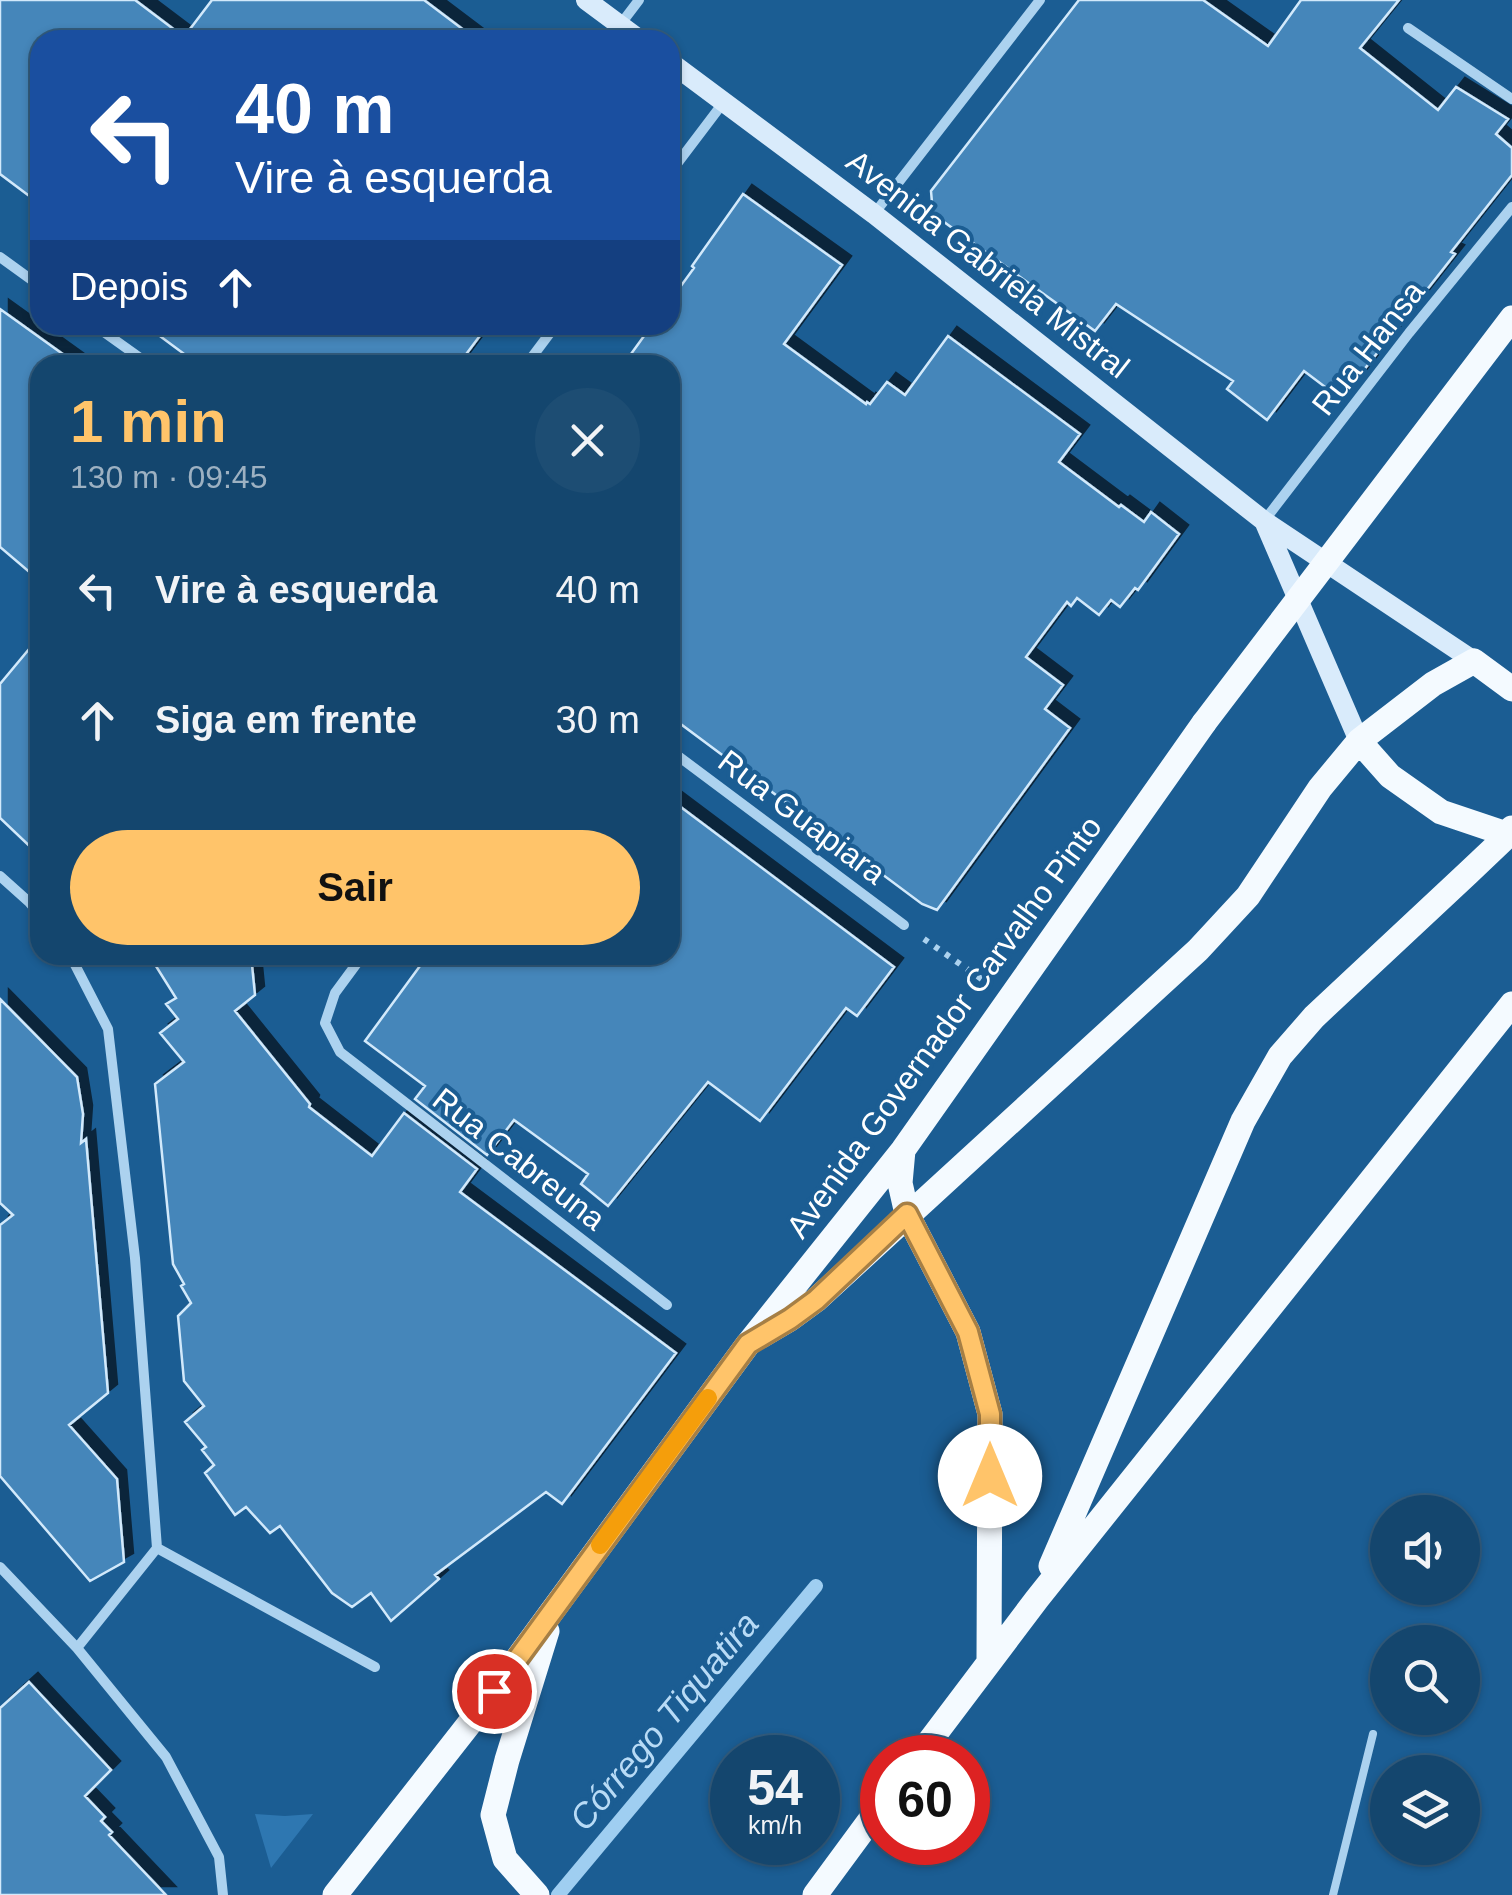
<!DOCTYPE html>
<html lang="pt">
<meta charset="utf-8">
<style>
body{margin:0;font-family:Helvetica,sans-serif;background:#1d4d73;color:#f1f3f6;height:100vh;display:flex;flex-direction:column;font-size:38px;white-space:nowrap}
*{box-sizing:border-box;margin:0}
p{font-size:32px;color:#9db1c2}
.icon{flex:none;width:55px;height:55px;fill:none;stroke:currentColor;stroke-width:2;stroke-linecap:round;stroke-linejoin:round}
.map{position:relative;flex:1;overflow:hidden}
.panel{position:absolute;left:30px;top:355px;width:650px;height:610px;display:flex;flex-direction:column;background:#14466e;border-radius:30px;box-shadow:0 2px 8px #0004,0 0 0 2px #335e81}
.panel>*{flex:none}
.top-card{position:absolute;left:30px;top:30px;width:650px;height:305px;border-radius:30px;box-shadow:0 2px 8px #0004,0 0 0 2px #335e81;background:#1a4fa0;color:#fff;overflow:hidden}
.tools{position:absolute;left:1370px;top:1495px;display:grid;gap:20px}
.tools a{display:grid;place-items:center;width:110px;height:110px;border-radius:50%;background:#14466e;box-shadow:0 2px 8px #0004,0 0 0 2px #335e81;font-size:50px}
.speed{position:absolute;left:710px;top:1735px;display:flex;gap:20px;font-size:50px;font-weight:700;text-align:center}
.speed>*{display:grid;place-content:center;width:130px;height:130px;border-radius:50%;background:#14466e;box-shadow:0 2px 8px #0004,0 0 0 2px #335e81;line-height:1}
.speed small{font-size:25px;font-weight:400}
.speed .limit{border:15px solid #d22;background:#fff;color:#111}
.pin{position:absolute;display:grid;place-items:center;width:85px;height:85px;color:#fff;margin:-42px;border:5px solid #fff;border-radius:50%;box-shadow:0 2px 10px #0007}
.me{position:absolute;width:110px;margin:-55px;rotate:0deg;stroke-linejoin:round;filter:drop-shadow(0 0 8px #0008)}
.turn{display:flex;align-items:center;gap:35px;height:210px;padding:0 40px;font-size:45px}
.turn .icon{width:130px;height:130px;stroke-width:2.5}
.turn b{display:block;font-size:70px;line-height:85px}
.then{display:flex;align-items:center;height:95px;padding:0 40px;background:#0003;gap:20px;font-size:38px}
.round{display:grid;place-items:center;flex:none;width:105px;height:105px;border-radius:52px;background:#1d4d73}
.head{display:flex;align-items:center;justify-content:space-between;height:170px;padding:0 40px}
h1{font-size:60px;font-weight:700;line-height:75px;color:#ffc46a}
.button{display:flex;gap:20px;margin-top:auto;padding:20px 40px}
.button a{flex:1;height:115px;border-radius:60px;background:#ffc46a;color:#111;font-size:40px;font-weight:700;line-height:115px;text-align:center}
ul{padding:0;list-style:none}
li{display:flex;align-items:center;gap:30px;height:130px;padding:0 40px}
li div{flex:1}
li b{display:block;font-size:38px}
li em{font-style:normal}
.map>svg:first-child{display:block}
.green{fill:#2e77b1}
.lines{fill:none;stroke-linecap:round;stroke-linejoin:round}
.stream{stroke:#9fcef1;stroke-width:14}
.building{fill:#4486ba;stroke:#d2e9fb;stroke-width:2.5;filter:url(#shadow)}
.path{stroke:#acd2ef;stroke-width:6;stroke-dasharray:5 8;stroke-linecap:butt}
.lane{stroke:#acd2ef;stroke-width:8}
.street{stroke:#acd2ef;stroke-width:10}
.secondary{stroke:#d9ebfb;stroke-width:20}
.primary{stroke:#f4faff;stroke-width:25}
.primary-bridge{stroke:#f4faff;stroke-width:25}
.route-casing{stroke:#a67f45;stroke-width:25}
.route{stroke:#ffc46a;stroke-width:18}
.slow{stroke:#f59e0b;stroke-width:18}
.labels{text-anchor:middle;stroke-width:8;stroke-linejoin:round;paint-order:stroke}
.street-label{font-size:32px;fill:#fff;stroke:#1b5d93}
.water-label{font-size:35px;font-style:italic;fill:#b8dbf6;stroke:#1b5d93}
</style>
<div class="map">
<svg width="1512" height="1895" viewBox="0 0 1512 1895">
<defs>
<filter id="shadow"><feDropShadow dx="9" dy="-9" stdDeviation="0" flood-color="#0009"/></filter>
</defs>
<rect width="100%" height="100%" fill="#1b5d93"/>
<path class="green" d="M255 1814 285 1816 313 1814 271 1868Z"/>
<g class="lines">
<path class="stream" d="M558 1895 816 1586"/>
</g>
<path class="building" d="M0 0H135L184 37 212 0H424L477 40H40V204L0 174Z
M1079 0H1203L1268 46 1301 0H1399L1360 48 1438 110 1456 87 1508 119 1496 134 1512 148V175L1451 252 1455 254 1341 399 1304 371 1267 420 1227 389 1233 381 1116 304 1095 331 933 214 931 191Z
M743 194 842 265 784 344 866 404 867 402 870 404 887 382 905 395 948 336 1080 434 1059 462 1119 507 1121 505 1144 522 1151 512 1179 534 1138 590 1135 588 1120 607 1111 600 1099 615 1077 598 1071 606 1067 602 1026 657 1063 685 1045 709 1070 728 937 910 922 904 670 716V365H623L652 325H670V301L694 268 692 266Z
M0 309 78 365H40V581L0 547Z
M145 325H488L458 365H199Z
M40 636V856L0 818V684Z
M670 799 894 967 857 1016 846 1008 760 1121 708 1082 608 1206 581 1184 588 1174 514 1120 487 1155 415 1099 425 1086 365 1041 428 955H670Z
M149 955H251L255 995 235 1011 310 1104 309 1107 372 1156 404 1113 477 1169 460 1192 676 1353 562 1504 546 1492 435 1575 439 1579 391 1621 371 1593 352 1607 332 1593 280 1526 270 1533 246 1507 235 1515 205 1473 214 1465 202 1450 206 1447 185 1422 204 1406 184 1381 178 1316 191 1303 181 1286 184 1284 173 1264 155 1084 184 1062 160 1033 178 1019 166 1004 176 998Z
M0 999 77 1077 83 1114 81 1143 86 1139 108 1393 69 1425 117 1479 124 1562 90 1581 0 1476V1225L13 1215 0 1203Z
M29 1682 111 1770 85 1796 105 1817 101 1821 112 1832 109 1835 166 1895H0V1708Z"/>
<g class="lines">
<path class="path" d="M924 939 983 980"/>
<path class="lane" d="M1333 1895 1373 1734"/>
<path class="street" d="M620 25 639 0
M1408 28 1512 99
M670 173 723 103
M874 214 1040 0
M0 257 40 286
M94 325 150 365
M526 365 556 325
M1264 521 1409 333 1512 207
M670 750 904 925
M0 876 29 902 40 915
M70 955 108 1029 135 1258 157 1548
M363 955 335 993 325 1023 340 1052 667 1305
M157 1548 375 1667
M0 1567 77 1648 166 1757 219 1857 223 1895
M77 1648 157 1548"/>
<path class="secondary" d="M586 0 640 40
M670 62 874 214 1264 521 1474 661
M1265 523 1359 741"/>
<path class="primary" d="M1359 741 1390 776 1441 812 1512 836
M903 1150 900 1183 907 1214 968 1332 990 1414 989 1661
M761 1336 790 1319 816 1300 1198 950 1248 896 1320 788 1359 741 1433 684 1474 661 1512 689
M1051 1566 1243 1121 1280 1056 1314 1017 1468 873 1507 836 1512 828
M917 1758 1037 1599 1512 1004
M335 1895 473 1719 748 1344 903 1150 1204 723
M537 1895 505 1859 493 1815 507 1760 547 1631
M815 1895 882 1804"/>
<path class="primary-bridge" d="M1204 723 1512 318"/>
</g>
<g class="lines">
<defs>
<path id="route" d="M494 1691 748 1344 790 1319 816 1300 907 1214 968 1332 990 1414V1476"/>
</defs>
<use href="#route" class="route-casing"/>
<use href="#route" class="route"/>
<path class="slow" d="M600 1545 708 1398"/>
</g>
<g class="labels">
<g class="street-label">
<text transform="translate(988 264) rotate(38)" y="11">Avenida Gabriela Mistral</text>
<text transform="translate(1368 348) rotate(-52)" y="11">Rua Hansa</text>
<text transform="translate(802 817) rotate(37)" y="11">Rua Guapiara</text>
<text transform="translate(944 1027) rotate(-54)" y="11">Avenida Governador Carvalho Pinto</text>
<text transform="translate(519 1159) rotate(38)" y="11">Rua Cabreuna</text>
</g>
<g class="water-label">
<text transform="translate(664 1721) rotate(-50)" y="12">Córrego Tiquatira</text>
</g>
</g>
</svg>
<div class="tools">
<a><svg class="icon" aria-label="sound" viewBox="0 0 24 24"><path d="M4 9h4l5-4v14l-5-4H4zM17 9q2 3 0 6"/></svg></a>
<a><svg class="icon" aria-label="search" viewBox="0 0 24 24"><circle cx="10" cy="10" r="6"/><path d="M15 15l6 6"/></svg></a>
<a><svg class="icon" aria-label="layers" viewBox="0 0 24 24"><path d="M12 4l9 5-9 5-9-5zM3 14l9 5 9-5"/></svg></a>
</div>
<div class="speed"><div>54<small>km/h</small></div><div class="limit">60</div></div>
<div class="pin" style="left:494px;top:1691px;background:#d93025"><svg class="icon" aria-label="arrive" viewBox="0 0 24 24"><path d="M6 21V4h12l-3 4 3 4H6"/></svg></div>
<svg class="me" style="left:990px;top:1476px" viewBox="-20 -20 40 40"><circle r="19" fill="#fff"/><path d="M0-13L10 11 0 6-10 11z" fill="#ffc46a"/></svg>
<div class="top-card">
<div class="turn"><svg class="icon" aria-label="left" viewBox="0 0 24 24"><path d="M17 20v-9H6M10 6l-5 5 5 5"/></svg><div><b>40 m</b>Vire à esquerda</div></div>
<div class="then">Depois<svg class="icon" aria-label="ahead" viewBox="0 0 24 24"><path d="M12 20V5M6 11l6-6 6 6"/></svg></div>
</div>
<section class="panel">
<div class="head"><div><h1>1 min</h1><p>130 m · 09:45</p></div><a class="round"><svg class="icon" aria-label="close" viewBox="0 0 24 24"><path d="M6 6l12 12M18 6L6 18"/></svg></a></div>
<ul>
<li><svg class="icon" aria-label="left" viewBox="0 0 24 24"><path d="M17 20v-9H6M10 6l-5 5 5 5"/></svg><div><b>Vire à esquerda</b></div><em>40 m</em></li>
<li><svg class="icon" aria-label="ahead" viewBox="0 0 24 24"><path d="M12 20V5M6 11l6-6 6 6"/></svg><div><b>Siga em frente</b></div><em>30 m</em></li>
</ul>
<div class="button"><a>Sair</a></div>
</section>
</div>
